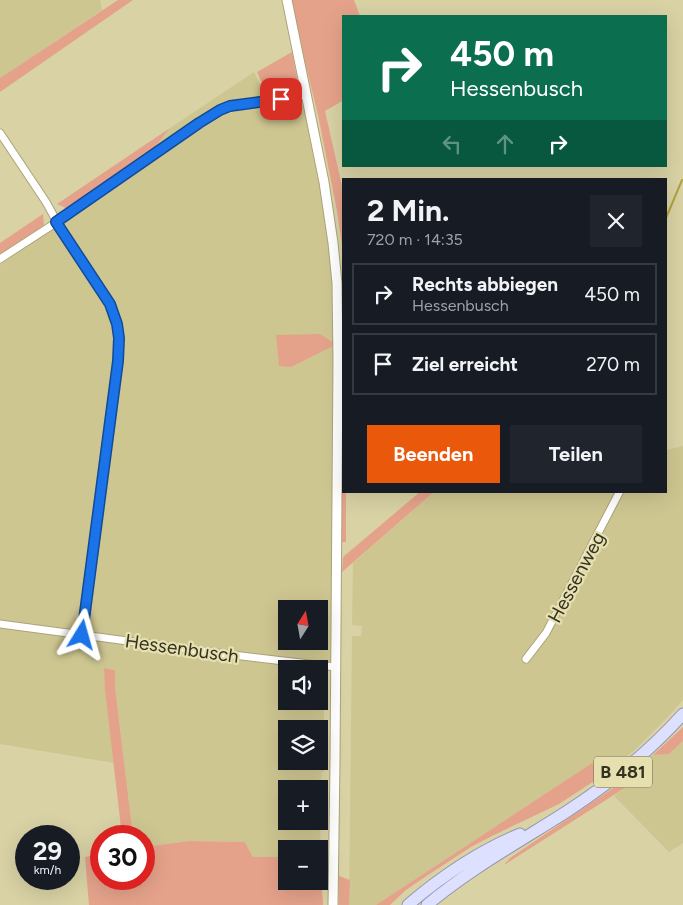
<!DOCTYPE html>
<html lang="de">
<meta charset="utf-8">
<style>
body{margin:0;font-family:Figtree,sans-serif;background:#20242c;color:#f1f3f6;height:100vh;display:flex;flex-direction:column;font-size:19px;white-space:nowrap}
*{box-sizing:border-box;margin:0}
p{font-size:16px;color:#9ea1a6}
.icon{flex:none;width:28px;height:28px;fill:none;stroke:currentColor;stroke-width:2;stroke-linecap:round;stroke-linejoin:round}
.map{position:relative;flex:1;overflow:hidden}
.panel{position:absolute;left:342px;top:178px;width:325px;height:315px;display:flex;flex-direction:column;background:#171b24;border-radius:0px;box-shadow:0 5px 20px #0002}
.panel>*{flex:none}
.top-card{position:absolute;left:342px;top:15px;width:325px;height:152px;border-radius:0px;box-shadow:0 5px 20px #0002;background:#0b6e4f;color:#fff;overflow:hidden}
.needle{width:32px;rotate:11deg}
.buttons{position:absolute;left:278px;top:600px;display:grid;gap:10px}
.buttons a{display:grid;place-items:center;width:50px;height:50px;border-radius:0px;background:#171b24;box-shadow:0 5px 20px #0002;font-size:25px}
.speed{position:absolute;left:15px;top:825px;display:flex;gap:10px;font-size:25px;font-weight:700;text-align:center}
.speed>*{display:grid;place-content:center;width:65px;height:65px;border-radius:50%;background:#171b24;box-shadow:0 5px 20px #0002;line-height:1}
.speed small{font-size:12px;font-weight:400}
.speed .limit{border:8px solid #d22;background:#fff;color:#111}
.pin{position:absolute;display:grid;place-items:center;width:42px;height:42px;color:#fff;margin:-21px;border-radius:10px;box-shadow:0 2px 8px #0006}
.me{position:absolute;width:55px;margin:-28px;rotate:8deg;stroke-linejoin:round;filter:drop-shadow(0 0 4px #0008)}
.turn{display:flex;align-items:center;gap:18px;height:105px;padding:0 25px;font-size:22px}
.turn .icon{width:65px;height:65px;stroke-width:2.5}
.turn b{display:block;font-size:35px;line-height:42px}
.lanes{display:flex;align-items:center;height:48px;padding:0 25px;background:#0003;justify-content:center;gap:25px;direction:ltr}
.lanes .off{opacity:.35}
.round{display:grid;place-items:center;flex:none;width:52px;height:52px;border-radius:0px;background:#20242c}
.headline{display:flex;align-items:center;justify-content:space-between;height:85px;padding:0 25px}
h1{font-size:30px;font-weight:700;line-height:38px}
.button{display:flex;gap:10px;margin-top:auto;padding:10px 25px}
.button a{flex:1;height:58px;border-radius:0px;background:#ea580c;color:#fff;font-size:20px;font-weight:700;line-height:58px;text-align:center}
.button a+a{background:#20242c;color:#f1f3f6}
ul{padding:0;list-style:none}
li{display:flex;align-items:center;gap:15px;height:62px;margin:0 10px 8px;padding:0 15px;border:2px solid #363941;border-radius:0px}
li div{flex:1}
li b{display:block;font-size:19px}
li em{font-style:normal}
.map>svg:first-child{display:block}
.built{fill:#cec691;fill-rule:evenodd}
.green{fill:#e5a28b}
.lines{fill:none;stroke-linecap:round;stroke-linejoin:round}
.stream{stroke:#b1a23c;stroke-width:2}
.minor-casing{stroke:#aaa377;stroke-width:9}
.tertiary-casing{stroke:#aaa377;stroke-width:11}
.primary-casing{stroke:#9395af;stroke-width:13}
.minor{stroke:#fff;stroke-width:7}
.tertiary{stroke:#fff;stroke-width:9}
.primary{stroke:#dde0fe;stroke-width:11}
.route-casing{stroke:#114b97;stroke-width:12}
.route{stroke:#1a73e8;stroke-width:9}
.labels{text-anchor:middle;stroke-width:4.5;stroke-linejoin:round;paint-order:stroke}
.shield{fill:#e6e0b1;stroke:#69664b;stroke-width:1}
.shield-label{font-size:18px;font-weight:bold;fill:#34311f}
.street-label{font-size:19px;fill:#34311f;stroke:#e6e0b1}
</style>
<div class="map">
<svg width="683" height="905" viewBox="0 0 683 905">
<rect width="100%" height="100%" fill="#d9d2a5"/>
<path class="built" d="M0 0H100L102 10 0 78Z
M254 72 267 98 218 108 152 151 170 128Z
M296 102 303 106 306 114 326 221 332 265 335 322 330 664 324 676V772H321L320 857H319V849H286V857H253L245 842 189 841 144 847V836H133L115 687V670L104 668 114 763 0 744V265L178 144 223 115 250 108ZM286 609H319V641H286ZM286 669H319V701H286ZM286 729H319V761H286ZM286 789H319V821H286Z
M683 446V700L668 717 636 749 602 776 592 763 376 905H349L352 636H361L362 626 352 625 353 563 435 491H666V450Z
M683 741V843L669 852 614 796 631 784 628 778 653 755 669 754Z"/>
<path class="green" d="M118 0H133L0 92V78Z
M290 0H354L360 16H344V100L325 111 344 195V258L337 211 318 115Z
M292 52 299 89 267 94 257 72Z
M170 128 152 151 68 209 57 204Z
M43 214 44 225 0 255V243Z
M320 334 334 343 333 346 291 367 279 366 276 335Z
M342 384 344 385V491H346V542H341Z
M421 491H435L342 572 343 557Z
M104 668 115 670V687L133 836H122L105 690Z
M683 727V741L669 754 653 755Z
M592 763 602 776 559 804 492 836 471 847 425 877 406 890 390 905H376Z
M628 778 631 784 504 865 510 858Z
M189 841 245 842 253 857H286V881H319V857H320L323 905H89L85 857 101 854V879H144V847Z
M339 876 350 880 349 905H339Z"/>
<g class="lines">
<path class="stream" d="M666 218 682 180"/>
<defs>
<path id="minor" d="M0 133 46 202 57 222 110 304 117 324 119 338 118 361 82 635
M0 259 57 222 199 123 220 110 230 107 306 95
M0 624 225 654 335 667
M526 659 546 633 620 491"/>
<path id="tertiary" d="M287 0 324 182 333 243 337 283 338 360 335 761 333 905"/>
<path id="primary" d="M408 905C443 875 477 852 520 834
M427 905C470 869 519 842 566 812 609 784 649 752 683 714"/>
</defs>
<use href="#minor" class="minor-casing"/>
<use href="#tertiary" class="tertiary-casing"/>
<use href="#primary" class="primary-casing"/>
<use href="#minor" class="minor"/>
<use href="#tertiary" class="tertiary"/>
<use href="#primary" class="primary"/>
</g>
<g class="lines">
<defs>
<path id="route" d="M82 635 118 361 119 338 117 324 110 304 56 222 199 123 220 110 230 106 281 99"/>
</defs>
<use href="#route" class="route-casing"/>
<use href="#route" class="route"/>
</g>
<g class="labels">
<rect class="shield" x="594" y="756.5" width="58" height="31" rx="4"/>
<g class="shield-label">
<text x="623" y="778">B 481</text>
</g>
<g class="street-label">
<text transform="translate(576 577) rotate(-62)" y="7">Hessenweg</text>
<text transform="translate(182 648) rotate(8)" y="7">Hessenbusch</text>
</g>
</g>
</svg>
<div class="buttons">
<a><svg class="needle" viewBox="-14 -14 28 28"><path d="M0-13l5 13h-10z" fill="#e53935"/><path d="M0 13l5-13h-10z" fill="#9ea1a6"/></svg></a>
<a><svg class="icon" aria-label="sound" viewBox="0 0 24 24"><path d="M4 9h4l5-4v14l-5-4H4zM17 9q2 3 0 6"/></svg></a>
<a><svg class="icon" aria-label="layers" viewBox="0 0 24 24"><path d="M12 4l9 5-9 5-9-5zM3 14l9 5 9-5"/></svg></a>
<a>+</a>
<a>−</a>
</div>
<div class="speed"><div>29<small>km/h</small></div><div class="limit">30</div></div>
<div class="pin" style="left:281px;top:99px;background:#d93025"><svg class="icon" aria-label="arrive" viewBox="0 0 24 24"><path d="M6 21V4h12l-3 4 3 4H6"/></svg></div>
<svg class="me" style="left:82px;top:635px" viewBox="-20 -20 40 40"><path d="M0-17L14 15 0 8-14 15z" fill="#1a73e8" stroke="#fff" stroke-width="4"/></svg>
<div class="top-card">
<div class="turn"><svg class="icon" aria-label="right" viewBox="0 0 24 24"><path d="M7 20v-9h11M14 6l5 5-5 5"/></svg><div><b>450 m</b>Hessenbusch</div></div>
<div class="lanes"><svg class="icon off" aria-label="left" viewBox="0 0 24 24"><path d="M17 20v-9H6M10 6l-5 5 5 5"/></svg><svg class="icon off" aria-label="ahead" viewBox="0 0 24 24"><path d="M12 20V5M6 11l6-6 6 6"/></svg><svg class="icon" aria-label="right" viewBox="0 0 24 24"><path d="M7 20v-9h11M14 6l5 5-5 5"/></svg></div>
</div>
<section class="panel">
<div class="headline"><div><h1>2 Min.</h1><p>720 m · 14:35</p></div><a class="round"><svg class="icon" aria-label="close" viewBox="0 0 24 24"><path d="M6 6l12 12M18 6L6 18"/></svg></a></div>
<ul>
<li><svg class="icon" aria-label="right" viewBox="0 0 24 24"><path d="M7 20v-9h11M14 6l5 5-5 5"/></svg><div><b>Rechts abbiegen</b><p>Hessenbusch</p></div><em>450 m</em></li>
<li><svg class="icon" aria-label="arrive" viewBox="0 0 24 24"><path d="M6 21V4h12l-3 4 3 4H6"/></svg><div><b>Ziel erreicht</b></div><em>270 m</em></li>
</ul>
<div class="button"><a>Beenden</a><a>Teilen</a></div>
</section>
</div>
